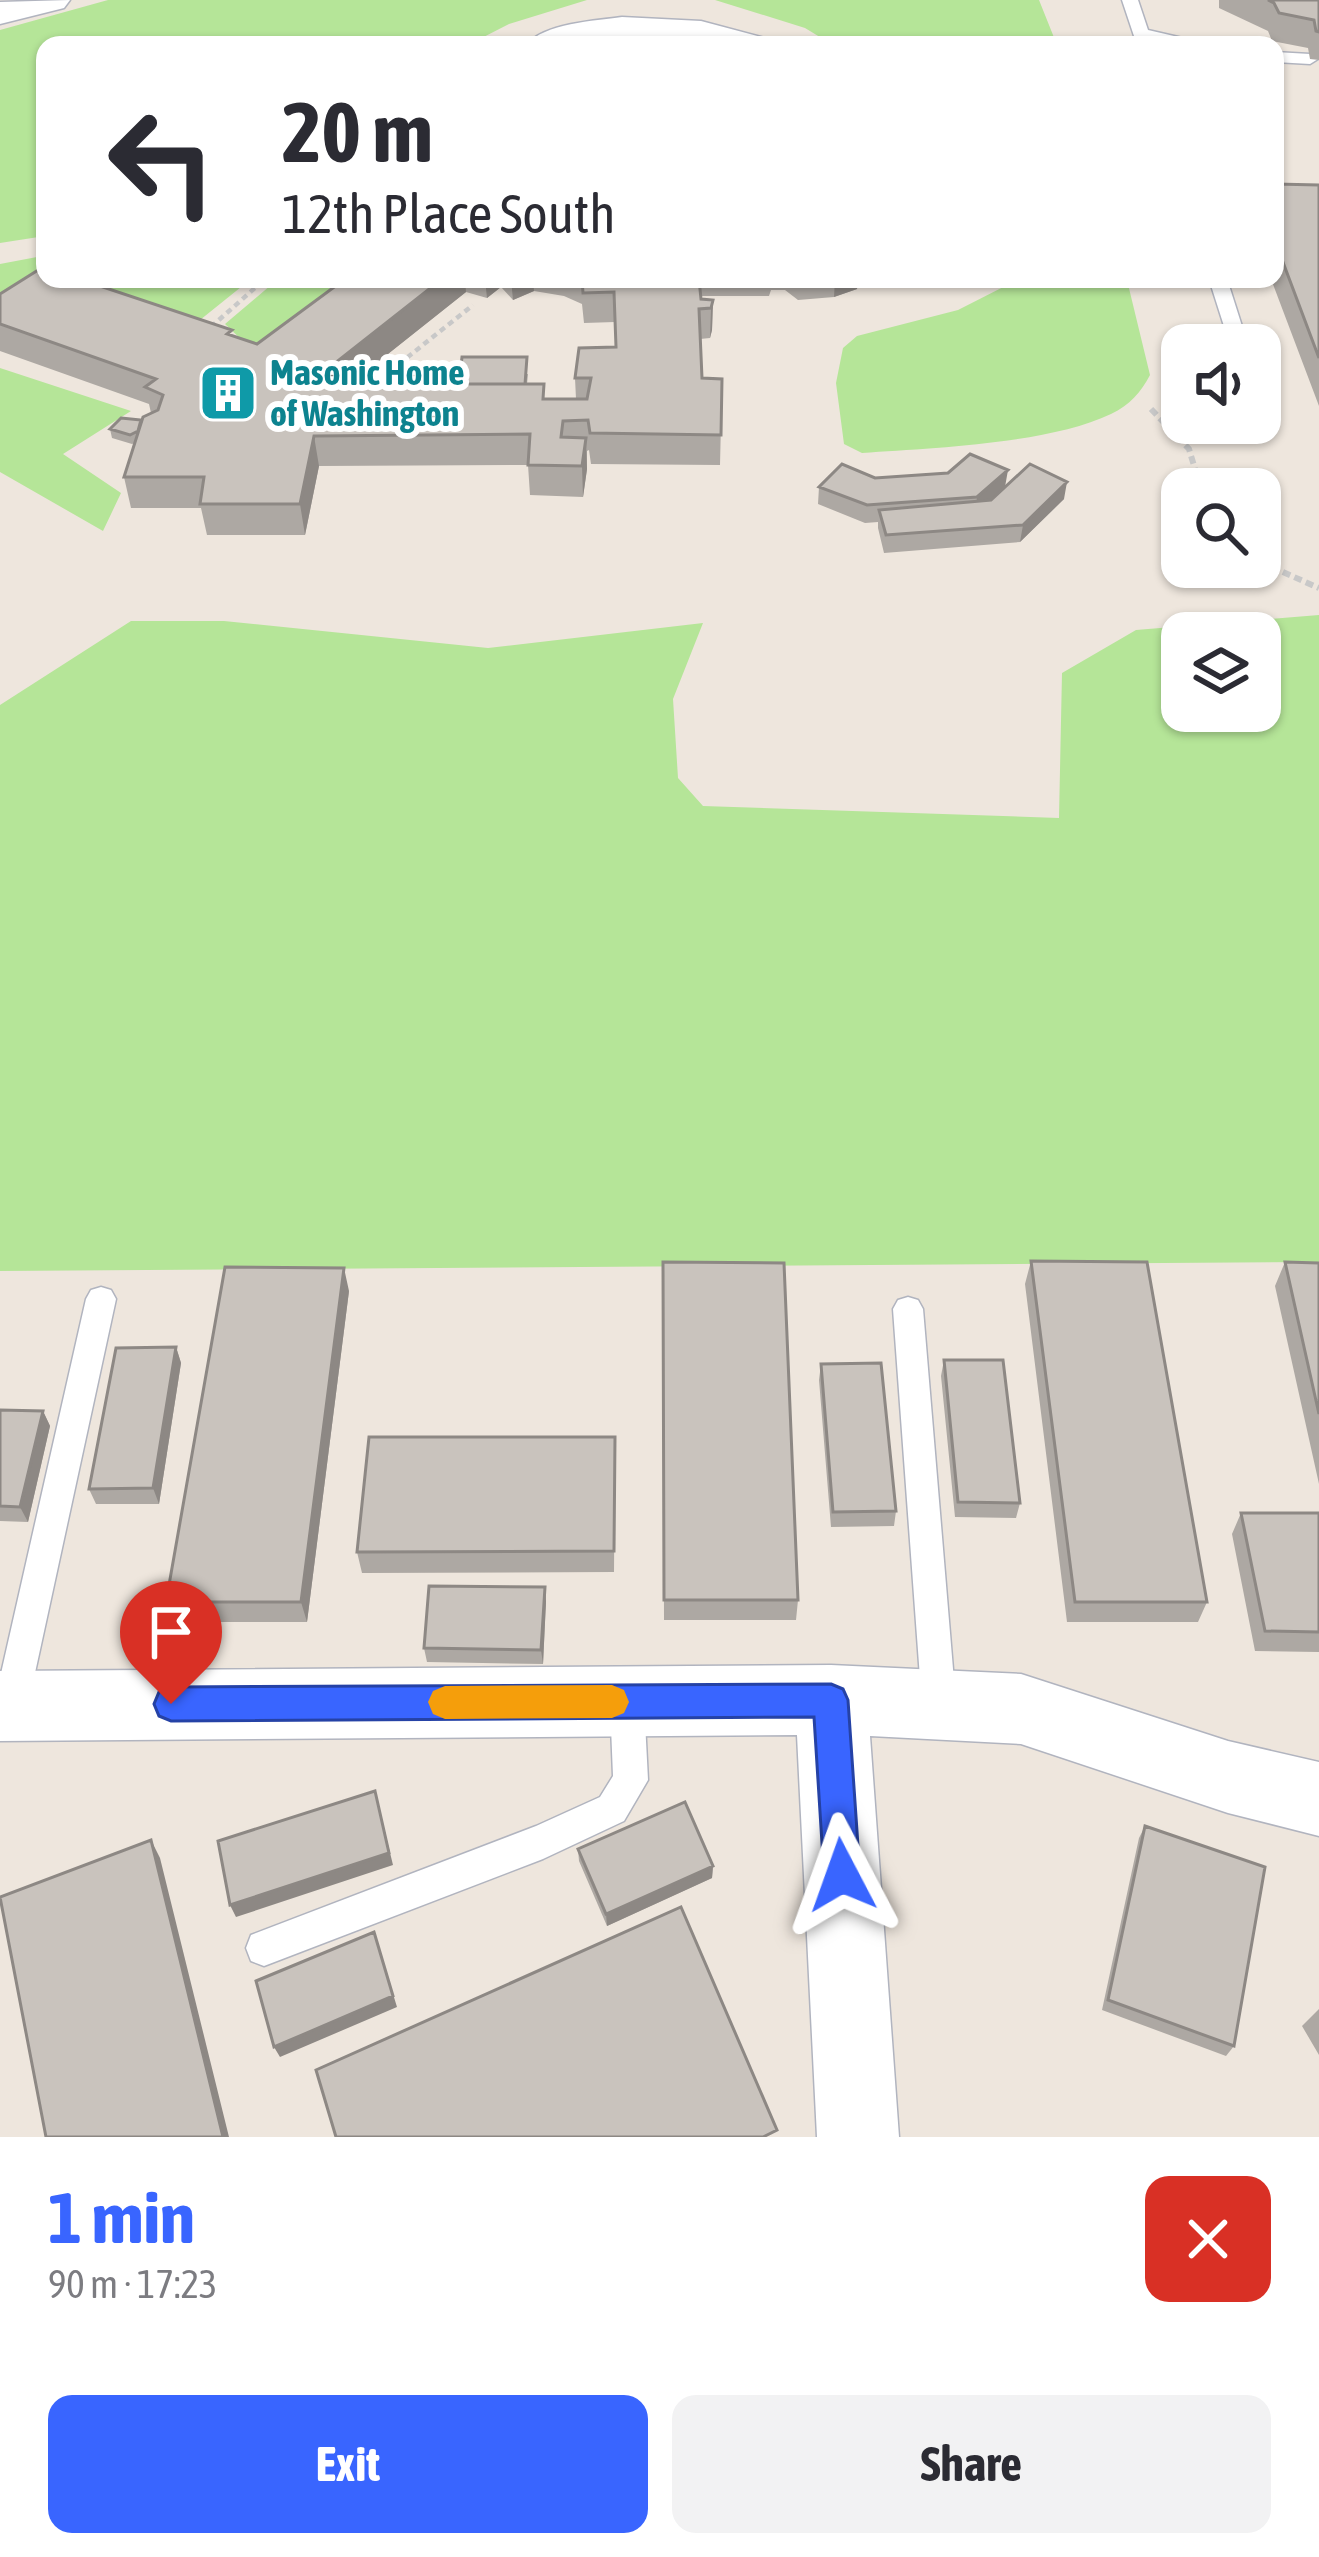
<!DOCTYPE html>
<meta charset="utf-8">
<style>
body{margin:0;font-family:"Asap Condensed",sans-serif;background:#f2f2f3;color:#2b2b33;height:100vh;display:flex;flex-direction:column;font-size:45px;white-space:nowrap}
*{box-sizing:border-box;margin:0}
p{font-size:39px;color:#7c7c81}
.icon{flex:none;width:66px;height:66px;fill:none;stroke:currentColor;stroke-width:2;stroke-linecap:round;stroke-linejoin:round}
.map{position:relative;height:2137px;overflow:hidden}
.details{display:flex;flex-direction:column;background:#fff;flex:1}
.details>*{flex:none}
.hud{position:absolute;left:36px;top:36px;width:1248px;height:252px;border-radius:24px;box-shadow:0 3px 9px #0004;background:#fff;color:#2b2b33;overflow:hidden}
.buttons{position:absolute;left:1161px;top:324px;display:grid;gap:24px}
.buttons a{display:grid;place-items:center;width:120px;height:120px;border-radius:24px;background:#fff;box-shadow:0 3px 9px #0004;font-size:60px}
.pin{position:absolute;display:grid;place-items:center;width:102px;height:102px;color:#fff;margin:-123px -51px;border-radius:50% 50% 50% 0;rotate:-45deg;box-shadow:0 0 12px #0007}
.pin .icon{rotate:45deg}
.me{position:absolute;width:132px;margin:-66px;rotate:356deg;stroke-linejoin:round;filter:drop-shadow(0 0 9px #0008)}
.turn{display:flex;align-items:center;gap:42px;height:252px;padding:0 48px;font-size:54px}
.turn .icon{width:156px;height:156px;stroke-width:2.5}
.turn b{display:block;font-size:84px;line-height:102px}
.round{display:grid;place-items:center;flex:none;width:126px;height:126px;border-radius:24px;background:#f2f2f3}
.head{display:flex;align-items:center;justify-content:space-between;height:204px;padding:0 48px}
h1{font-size:72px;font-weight:700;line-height:90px;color:#3965ff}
.button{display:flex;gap:24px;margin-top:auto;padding:24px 48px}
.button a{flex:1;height:138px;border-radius:24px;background:#3965ff;color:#fff;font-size:48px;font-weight:700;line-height:138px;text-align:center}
.button a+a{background:#f2f2f3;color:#2b2b33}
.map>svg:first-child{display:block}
.green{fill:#b5e598;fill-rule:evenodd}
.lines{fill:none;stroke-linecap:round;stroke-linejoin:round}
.lane-casing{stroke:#b1b4bf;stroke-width:3}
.street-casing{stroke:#b1b4bf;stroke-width:3}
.secondary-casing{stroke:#b1b4bf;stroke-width:3}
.path-far1{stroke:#c8c8c8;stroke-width:4.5;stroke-dasharray:6 4.5;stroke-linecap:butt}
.path{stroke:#c8c8c8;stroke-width:6;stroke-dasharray:8 4.5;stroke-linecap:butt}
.lane{fill:#fff;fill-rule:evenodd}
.street{fill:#fff;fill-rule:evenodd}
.secondary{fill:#fff;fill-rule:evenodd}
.wall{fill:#ada8a3;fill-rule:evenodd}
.shaded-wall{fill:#8d8884}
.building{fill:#c9c3bd;stroke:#8d8884;stroke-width:3}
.route{fill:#3965ff;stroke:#2542a6;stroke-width:3}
.slow{fill:#f59e0b}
.labels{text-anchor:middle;stroke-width:12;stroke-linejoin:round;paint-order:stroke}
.far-culture-label{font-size:36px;font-weight:bold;fill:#0d838f;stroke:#fff;text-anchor:start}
</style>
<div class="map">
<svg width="1319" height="2137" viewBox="0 0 1319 2137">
<rect width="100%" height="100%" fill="#eee6dd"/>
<path class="green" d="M108 0H587L509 24 468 45H45V236L0 243V30Z
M715 0H1039L1057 45H833L805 28Z
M37 257H45V279H251L200 320 0 317V264Z
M278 279H351L265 362 225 324Z
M1019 279 1127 280 1150 375C1141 392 1130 405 1111 414 1048 444 933 448 862 453L844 444 836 383 843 348 857 336 958 310Z
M0 368 131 411 63 454 121 493 103 531 0 472Z
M1319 615V1262L0 1271V705L131 621H224L488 648 703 623 673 699 678 778 703 806 1059 818 1062 673 1136 630ZM1182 633H1260V711H1182Z"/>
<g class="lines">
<defs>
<path id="lane" d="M1122 0H1138L1148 30 1213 45 1151 40 1153 45H1137Z
M1275 52 1310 54 1318 59 1310 64 1275 62Z
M1209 279H1227L1248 345H1230Z
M1260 405 1270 411 1272 431H1258L1254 423H1260Z
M101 1287 111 1290 116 1299 28 1705 23 1717 11 1721 0 1717V1678L86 1299 91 1290Z
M908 1297 918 1300 923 1309 956 1705 951 1717 939 1721 927 1717 922 1705 893 1309 898 1300Z
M627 1686 639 1690 644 1702 648 1780 624 1821 543 1859 264 1966 251 1961 246 1948 251 1935 536 1826 600 1797 613 1776 610 1702 615 1690Z"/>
<path id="street" d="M622 17 701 21 765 38 770 45C728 45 689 36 648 36 607 36 568 45 526 45 545 23 594 21 622 17Z
M831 1665 1021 1674 1228 1741 1319 1762V1836L1228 1813 1021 1744 870 1736 899 2137H817L797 1735 0 1741V1671Z"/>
<path id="secondary" d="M70 0 64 8 0 24V2Z"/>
</defs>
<use href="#lane" class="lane-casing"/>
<use href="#street" class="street-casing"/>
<use href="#secondary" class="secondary-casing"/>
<path class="path-far1" d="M211 327 265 279
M399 364 473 305"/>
<path class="path" d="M396 389 390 379 402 361
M1151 409 1189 449 1201 489
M1260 562 1319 588"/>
<use href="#lane" class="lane"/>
<use href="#street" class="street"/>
<use href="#secondary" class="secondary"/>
</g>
<path class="wall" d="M1219 0H1319V60L1310 59 1308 48 1272 41 1268 31 1219 8Z
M1275 184 1319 185V406L1271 279H1275Z
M345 279H867L858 282 857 289 834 297 798 300 785 290H771L769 296H700L701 299 713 300 712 330 710 338 700 339 702 378 722 379 720 465 591 464 589 450 587 451V469L583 497 530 495 528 465 319 466 305 535H207L201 508H131L124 477 135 443 132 444 112 438 110 429 141 420 151 413 149 404 0 351V294L233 336 257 344ZM501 287 513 300 534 291 564 296 582 304 584 323 615 322V347L575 378 576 399H545L527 384 528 374 459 384H350L466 292 487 298Z
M875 478 1005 487 1064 499 1020 542 884 553 878 528V522L865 523 818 504 819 487Z
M1031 1261 1207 1602 1198 1622H1067L1025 1284Z
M663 1262 798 1600 796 1620H664Z
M1285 1262 1319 1263V1484L1275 1286Z
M349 1291 307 1622H175L166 1602Z
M176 1347 181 1363 159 1504H96L89 1489Z
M944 1360 1020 1503 1016 1518 955 1517 941 1376Z
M821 1364 896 1511 894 1526 831 1527 819 1380Z
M0 1410 43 1411 50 1426 28 1522 0 1521Z
M615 1437 614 1572 362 1573 357 1552Z
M1241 1513H1319V1652L1255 1651 1232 1534Z
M546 1601 543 1664 427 1662 424 1648Z
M1145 1826 1234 2046 1226 2056 1102 2010 1139 1838Z
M578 1849 713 1866 712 1878 607 1926 579 1861Z
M1319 2009V2055L1302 2026Z"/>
<path class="shaded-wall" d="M442 279H465L466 292 320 408 316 378Z
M485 279H500L501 287 487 298Z
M511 279H533L534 291 513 300Z
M835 279H867L858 282 857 289 834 297Z
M713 300 712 330 710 338 711 308Z
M314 436 319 466 305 535 300 504Z
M586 438 587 469 583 497 582 466Z
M1008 470 1005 487 975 514 977 497Z
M1067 482 1064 499 1020 542 1023 525Z
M344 1268 349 1291 307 1622 301 1602Z
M176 1347 181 1363 159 1504 153 1488Z
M43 1411 50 1426 28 1522 20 1507Z
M545 1587 546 1601 543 1664 541 1650Z
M375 1791 393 1865 236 1917 230 1905Z
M151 1840 160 1858 229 2137H223Z
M713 1866 712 1878 607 1926 606 1914Z
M374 1932 397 2007 280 2057 274 2047Z"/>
<path class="building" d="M1268 0H1319V32L1316 31 1314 20 1279 13 1274 3Z
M1275 184 1319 185V358L1275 241Z
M43 267 45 268V279H79L232 330 227 334 257 344 345 279H442L316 378 323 384H544L543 399H587L591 378H575L579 348 616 347 614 292 583 293 582 279H699L701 299 713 300 711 308 699 309 702 378 722 379 721 435 590 433 588 420 563 421 561 437 586 438 582 466 528 465 530 434 314 436 300 504H200L204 477H124L143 417 158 410 163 395 145 387 156 379 0 324V294Z
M462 357H527L525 384H459Z
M121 418 141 420 138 431 130 435 110 429Z
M970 454 1008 470 977 497 867 505 819 487 842 464 875 478 948 473Z
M1030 464 1067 482 1023 525 886 535 879 510 991 500Z
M1031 1261 1147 1262 1207 1602H1075Z
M663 1262 784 1263 798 1600H664Z
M1285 1262 1319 1263V1414Z
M225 1267 344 1268 301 1602H166Z
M176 1347 153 1488 89 1489 116 1348Z
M944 1360H1003L1020 1503 958 1502Z
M881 1363 896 1511 833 1512 821 1364Z
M0 1410 43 1411 20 1507 0 1506Z
M369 1437H615L614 1551 357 1552Z
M1241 1513H1319V1632L1265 1631Z
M429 1586 545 1587 541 1650 424 1648Z
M375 1791 389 1853 230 1905 218 1841Z
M685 1802 713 1866 606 1914 578 1849Z
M1145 1826 1265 1867 1234 2046 1108 2000Z
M151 1840 223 2137H46L0 1897Z
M681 1907 777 2130 763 2137H336L316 2070Z
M374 1932 393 1996 274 2047 256 1981Z"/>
<path class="route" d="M831 1684 843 1689 848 1700 860 1875 855 1888 842 1893 829 1888 824 1875 814 1717 171 1721 159 1716 154 1704 159 1692 171 1687Z"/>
<path class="slow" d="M612 1685 624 1690 629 1702 624 1713 612 1718 445 1719 433 1714 428 1702 433 1691 445 1686Z"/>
<defs>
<symbol id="building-square" viewBox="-11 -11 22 22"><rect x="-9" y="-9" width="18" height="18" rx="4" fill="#0f9aa8" stroke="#fff"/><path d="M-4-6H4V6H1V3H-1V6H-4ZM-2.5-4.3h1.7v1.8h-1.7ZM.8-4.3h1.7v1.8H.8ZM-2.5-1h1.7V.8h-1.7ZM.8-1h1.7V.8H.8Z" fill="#fff"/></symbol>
</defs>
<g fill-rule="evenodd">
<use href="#building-square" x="195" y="360" width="66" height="66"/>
</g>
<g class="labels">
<g class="far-culture-label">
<text x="270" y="385">Masonic Home<tspan x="270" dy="41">of Washington</tspan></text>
</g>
</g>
</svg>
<div class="buttons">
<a><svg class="icon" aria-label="sound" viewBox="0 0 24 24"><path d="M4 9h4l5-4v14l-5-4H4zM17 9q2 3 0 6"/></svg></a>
<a><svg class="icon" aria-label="search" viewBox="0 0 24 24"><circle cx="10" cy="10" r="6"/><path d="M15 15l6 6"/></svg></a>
<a><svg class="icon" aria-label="layers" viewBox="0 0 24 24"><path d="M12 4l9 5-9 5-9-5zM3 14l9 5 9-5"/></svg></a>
</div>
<div class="pin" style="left:171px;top:1704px;background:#d93025"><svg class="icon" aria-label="arrive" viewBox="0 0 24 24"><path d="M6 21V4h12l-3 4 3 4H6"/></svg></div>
<svg class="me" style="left:842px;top:1875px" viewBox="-20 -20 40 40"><path d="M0-17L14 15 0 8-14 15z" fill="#3965ff" stroke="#fff" stroke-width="4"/></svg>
<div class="hud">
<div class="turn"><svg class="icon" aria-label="left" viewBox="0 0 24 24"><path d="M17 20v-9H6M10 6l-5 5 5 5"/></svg><div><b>20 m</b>12th Place South</div></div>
</div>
</div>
<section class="details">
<div class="head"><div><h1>1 min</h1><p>90 m · 17:23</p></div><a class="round" style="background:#d93025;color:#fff"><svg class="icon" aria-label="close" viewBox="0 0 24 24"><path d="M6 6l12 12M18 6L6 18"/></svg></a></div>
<div class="button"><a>Exit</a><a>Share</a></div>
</section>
